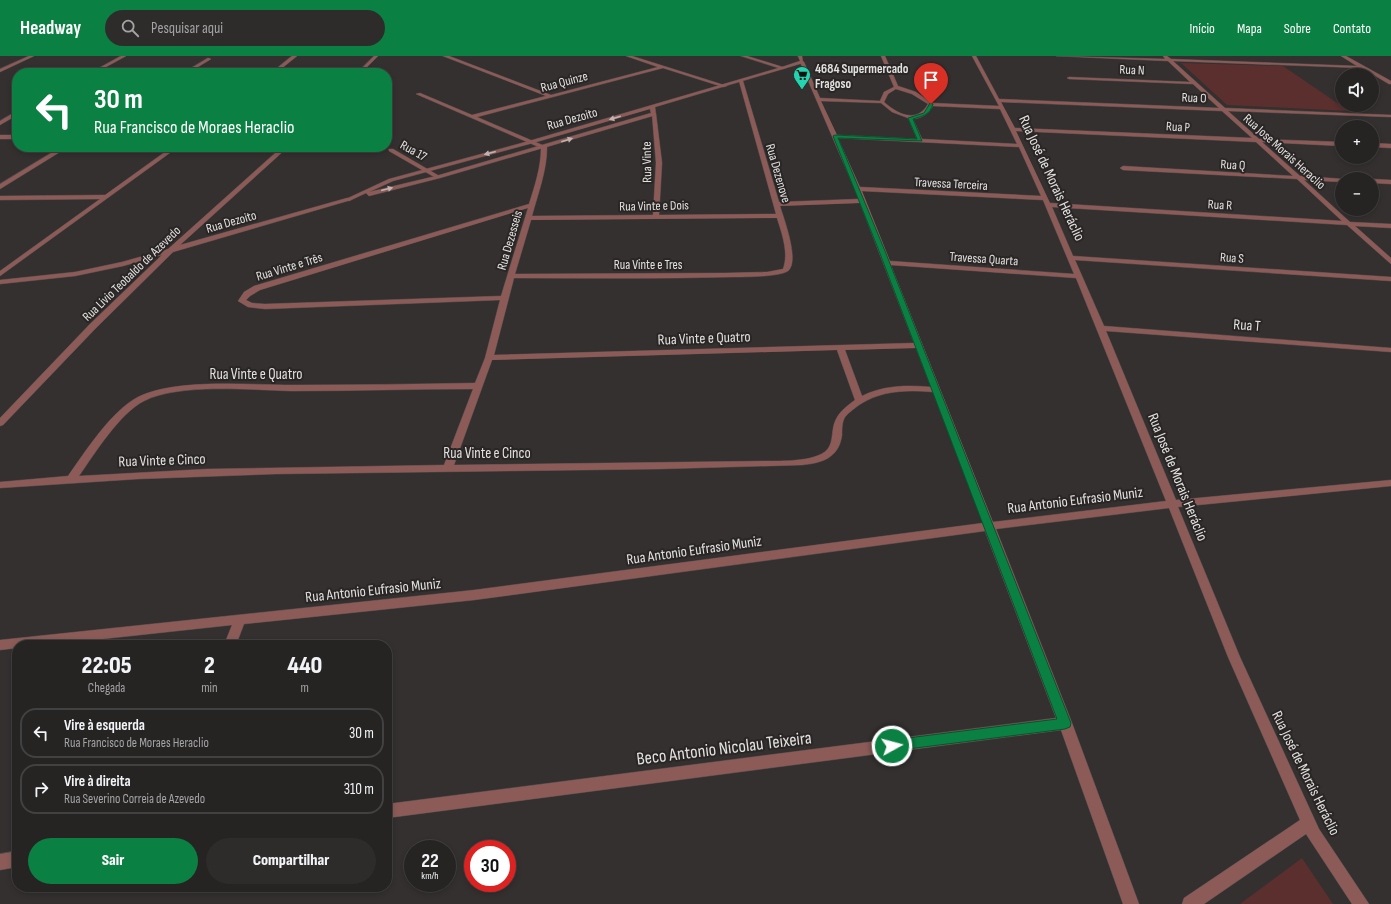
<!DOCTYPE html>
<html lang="pt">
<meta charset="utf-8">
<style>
body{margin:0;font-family:"Sofia Sans Condensed",sans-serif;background:#2e2c2b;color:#f1f3f6;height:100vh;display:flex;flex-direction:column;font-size:15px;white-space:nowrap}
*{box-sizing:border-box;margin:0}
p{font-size:13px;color:#a4a4a6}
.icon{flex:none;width:22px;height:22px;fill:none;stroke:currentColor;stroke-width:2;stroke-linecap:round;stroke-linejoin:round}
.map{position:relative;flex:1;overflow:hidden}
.sheet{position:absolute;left:12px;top:584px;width:380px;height:252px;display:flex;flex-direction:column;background:#262423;border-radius:16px;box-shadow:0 2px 6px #0003,0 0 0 1px #424141}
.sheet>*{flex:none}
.top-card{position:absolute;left:12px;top:12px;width:380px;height:84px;border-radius:16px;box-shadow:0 2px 6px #0003,0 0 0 1px #424141;background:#0b8043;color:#fff;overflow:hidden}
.buttons{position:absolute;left:1335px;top:12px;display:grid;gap:8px}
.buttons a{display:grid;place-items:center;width:44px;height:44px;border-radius:50%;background:#262423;box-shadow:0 2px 6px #0003,0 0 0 1px #424141;font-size:20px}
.speed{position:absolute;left:404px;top:784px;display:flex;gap:8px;font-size:20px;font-weight:700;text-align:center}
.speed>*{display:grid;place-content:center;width:52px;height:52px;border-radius:50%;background:#262423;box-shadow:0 2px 6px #0003,0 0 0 1px #424141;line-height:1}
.speed small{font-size:10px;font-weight:400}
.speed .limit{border:6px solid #d22;background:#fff;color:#111}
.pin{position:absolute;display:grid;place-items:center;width:34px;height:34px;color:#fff;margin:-41px -17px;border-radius:50% 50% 50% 0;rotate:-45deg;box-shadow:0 0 4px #0007}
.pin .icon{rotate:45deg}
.me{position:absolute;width:44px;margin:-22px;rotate:83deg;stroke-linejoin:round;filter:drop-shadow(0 0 3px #0008)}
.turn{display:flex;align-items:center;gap:14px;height:84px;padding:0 16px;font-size:18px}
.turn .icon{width:52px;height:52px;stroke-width:2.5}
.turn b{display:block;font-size:28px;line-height:34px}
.eta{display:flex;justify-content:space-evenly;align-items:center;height:68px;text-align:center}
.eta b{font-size:24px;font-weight:800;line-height:28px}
.cta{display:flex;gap:8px;margin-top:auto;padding:8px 16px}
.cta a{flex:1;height:46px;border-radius:24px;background:#0b8043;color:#fff;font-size:16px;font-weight:800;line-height:46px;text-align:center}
.cta a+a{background:#2e2c2b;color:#f1f3f6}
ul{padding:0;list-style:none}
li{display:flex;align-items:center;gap:12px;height:50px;margin:0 8px 6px;padding:0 8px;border:2px solid #424141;border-radius:16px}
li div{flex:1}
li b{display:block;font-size:15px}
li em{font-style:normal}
header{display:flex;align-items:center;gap:24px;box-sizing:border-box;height:56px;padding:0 20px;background:#0b8043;color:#fff}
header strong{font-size:19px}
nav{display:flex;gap:22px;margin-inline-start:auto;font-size:14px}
.search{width:280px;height:36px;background:#2e2c2b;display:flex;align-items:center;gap:10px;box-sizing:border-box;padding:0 14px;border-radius:22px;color:#a4a4a6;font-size:15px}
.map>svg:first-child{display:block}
.green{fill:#5b2f2d}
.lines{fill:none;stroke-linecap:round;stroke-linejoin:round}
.minor-casing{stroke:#4f4c4b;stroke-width:1}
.tertiary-casing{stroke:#4f4c4b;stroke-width:1}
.minor{fill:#8c5b58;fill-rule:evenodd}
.tertiary{fill:#8c5b58;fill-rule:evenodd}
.oneway{fill:#c5b2b0}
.route{fill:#0b8043;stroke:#07532c}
.labels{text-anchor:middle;stroke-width:4;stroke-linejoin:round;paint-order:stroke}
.far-poi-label{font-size:13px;font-weight:bold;fill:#e3e1e0;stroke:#292625;text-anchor:start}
.far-street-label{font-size:13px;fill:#e3e1e0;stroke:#292625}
.street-label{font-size:15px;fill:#e3e1e0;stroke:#292625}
.near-street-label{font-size:18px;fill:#e3e1e0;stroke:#292625}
</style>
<header>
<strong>Headway</strong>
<div class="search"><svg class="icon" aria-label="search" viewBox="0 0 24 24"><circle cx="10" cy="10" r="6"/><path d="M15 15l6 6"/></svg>Pesquisar aqui</div>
<nav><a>Início</a><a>Mapa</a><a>Sobre</a><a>Contato</a></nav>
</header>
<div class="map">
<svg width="1391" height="848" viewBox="0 0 1391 848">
<rect width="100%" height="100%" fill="#33302f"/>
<path class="green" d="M1181 7 1283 10 1349 55 1227 49Z
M1302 802 1333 848H1240Z"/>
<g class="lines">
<defs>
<path id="minor" d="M29 0H34L0 16V13Z
M121 0H126L95 17H90Z
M292 0H297L276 17H271Z
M374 0H378L361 17H357Z
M443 0H449L551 39 658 11 626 0H632L727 30 723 31 663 12 477 61 547 91C547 115 538 137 532 160L653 159 656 107 652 58 654 57 656 58 662 107 659 159 776 158 739 25 741 24 743 25 779 146 859 143 800 6 802 5 804 6 820 42 880 45 884 36 894 31 881 0H885L898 30 916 36 932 47 999 50 972 0H976L999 43 1219 52 1193 28 1069 23 1067 22 1069 21 1190 26 1168 5 1056 0 1165 3 1163 0H1167L1171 3 1357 10 1341 0H1346L1391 25V28H1389L1362 12 1173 5 1225 52 1391 59V61L1228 55 1259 83 1342 86V90L1262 86 1300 120 1344 123H1342V126L1304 124 1350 166 1391 168V172L1355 170 1391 202V208L1347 169 1052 151 1073 200 1391 221V225L1075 204 1104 270 1391 292V296L1106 275 1176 444 1391 424V430L1178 451 1240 601 1319 773 1369 848H1352L1306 778 1204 848H1182L1184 842 1300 764 1228 601 1169 452 996 473 1072 667 1139 848H1123L1061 674 387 762V748L1056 662 985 475 474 544 244 568 236 589H224L232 569 47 589H17V592L0 594V584L474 534 983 467 933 336C907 334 882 334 859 349 854 353 849 356 845 361 842 366 842 373 842 379 839 402 822 407 802 409L660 413 276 418 138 423 0 432V426L68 420C85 396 111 355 138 341 176 322 250 329 294 329 354 329 415 328 475 327L485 302 500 244 265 253 248 251 238 245 244 236 254 230 529 148C535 129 541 111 541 92L416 38 420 37 472 59 546 40ZM896 33 912 38 928 48C917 68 897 58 884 46L888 38ZM821 45 881 47 892 56 908 62 917 83 837 79ZM1001 46 1222 55 1252 82 1015 72ZM933 50 1000 53 1017 88 922 83 913 63C923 62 928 58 933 50ZM1016 75 1256 86 1293 120 1123 110 1120 112 1123 114 1297 123 1342 165 1050 147ZM838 82 1019 91 1041 140 860 131ZM862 135 1043 144 1074 218 890 205ZM860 147 914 287 494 299 514 222C586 222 660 223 733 221 742 221 784 221 789 214 799 203 784 163 780 150ZM528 152 501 240 265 248 252 247 246 244 250 240 260 234ZM777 162C782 178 789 197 783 213L767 216 725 217 515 218 531 164ZM891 209 1076 222 1166 445 993 466ZM916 292 931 331C907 329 884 329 862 340L845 294ZM837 294 855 344C844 352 835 359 833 373 832 379 832 386 829 391 821 406 782 405 767 405L454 409 492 304ZM473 333 444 409 207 413 79 420C95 397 120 357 144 345 179 327 252 334 291 335 352 335 413 333 473 333Z
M741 0H747L786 12 782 13Z
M208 2 211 3 188 17H183Z
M15 56H17V59L0 69V65Z
M0 79H17V83H0Z
M1372 87 1391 88V92L1372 91Z
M61 91H68L0 133V128Z
M172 91H178L0 220V215L100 143 0 144V140L105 139Z
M282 91H288L180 189 347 142H351V144L173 196 95 273 3 369 0 370V362L89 269 162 199 123 210 75 220 0 228V224L75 216 122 206 168 193Z
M389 93H393L441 121 436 122 389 95Z
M1372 123 1391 124V128L1372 127Z
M17 795V811L0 814V798Z"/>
<path id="tertiary" d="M798 0H802L803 7 655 51 656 59 440 122 369 140 366 137 349 145 346 143 389 123 529 85 782 11 800 5ZM650 53 651 57 436 120 369 136 393 125 533 87Z"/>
</defs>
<use href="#minor" class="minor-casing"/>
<use href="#tertiary" class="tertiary-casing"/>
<use href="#minor" class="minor"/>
<use href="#tertiary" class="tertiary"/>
</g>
<defs><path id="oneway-solid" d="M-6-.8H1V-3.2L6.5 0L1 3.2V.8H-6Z"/></defs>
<g class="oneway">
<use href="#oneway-solid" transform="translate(615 62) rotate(164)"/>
<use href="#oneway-solid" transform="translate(567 84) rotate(-17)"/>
<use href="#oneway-solid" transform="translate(490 97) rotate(165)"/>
<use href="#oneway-solid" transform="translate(387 133) rotate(-14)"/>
</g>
<path class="route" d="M930 47 933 48C930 59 923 60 913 63L922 85 838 82 885 195 1071 667 1070 671 1065 673 892 695 887 694 885 690 887 686 892 684 1057 663 879 195 833 80 835 79 917 83 908 62 924 57Z"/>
<defs>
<symbol id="supermarket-pin" viewBox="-11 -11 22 30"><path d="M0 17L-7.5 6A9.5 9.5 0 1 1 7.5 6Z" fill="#23d5af" stroke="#292625"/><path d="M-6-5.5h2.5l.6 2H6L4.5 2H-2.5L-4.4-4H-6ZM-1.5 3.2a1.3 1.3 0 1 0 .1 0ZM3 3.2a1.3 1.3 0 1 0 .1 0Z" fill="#111"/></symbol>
</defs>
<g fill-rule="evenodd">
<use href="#supermarket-pin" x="792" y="9" width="20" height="27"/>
</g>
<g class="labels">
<g class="far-poi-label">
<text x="815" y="17">4684 Supermercado<tspan x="815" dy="15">Fragoso</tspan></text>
</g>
<g class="far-street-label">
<text transform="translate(1132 13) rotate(2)" y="5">Rua N</text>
<text transform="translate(564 25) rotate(-15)" y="5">Rua Quinze</text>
<text transform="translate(1194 41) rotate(2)" y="5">Rua O</text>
<text transform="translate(572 62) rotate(-16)" y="5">Rua Dezoito</text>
<text transform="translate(1178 70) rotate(3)" y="5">Rua P</text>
<text transform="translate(414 94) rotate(29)" y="5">Rua 17</text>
<text transform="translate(1285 95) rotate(42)" y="5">Rua Jose Morais Heraclio</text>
<text transform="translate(646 106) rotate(-91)" y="5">Rua Vinte</text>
<text transform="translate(1233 108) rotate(3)" y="5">Rua Q</text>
<text transform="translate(779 117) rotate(74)" y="5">Rua Dezenove</text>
<text transform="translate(951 127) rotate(3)" y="5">Travessa Terceira</text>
<text transform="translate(1220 148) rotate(3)" y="5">Rua R</text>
<text transform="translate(654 149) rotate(-1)" y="5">Rua Vinte e Dois</text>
<text transform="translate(231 165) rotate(-16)" y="5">Rua Dezoito</text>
<text transform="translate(509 184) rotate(-74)" y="5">Rua Dezesseis</text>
<text transform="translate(1232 201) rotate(4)" y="5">Rua S</text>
<text transform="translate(984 202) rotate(4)" y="5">Travessa Quarta</text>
<text x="648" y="213">Rua Vinte e Tres</text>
<text transform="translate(289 210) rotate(-17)" y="5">Rua Vinte e Três</text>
<text transform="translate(131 217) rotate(-44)" y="5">Rua Livio Teobaldo de Azevedo</text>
</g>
<g class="street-label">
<text transform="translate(1052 122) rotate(65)" y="5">Rua José de Morais Heráclio</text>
<text transform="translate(1247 269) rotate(4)" y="5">Rua T</text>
<text transform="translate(704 282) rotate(-2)" y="5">Rua Vinte e Quatro</text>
<text x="256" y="323">Rua Vinte e Quatro</text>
<text x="487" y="402">Rua Vinte e Cinco</text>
<text transform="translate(162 404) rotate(-2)" y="5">Rua Vinte e Cinco</text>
<text transform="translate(1178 421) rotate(68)" y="5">Rua José de Morais Heráclio</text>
<text transform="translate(1075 444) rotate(-7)" y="5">Rua Antonio Eufrasio Muniz</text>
<text transform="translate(694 494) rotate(-8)" y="5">Rua Antonio Eufrasio Muniz</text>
<text transform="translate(373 534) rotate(-6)" y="5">Rua Antonio Eufrasio Muniz</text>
<text transform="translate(1306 717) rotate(64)" y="5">Rua José de Morais Heráclio</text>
</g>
<g class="near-street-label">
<text transform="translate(724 692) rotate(-7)" y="6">Beco Antonio Nicolau Teixeira</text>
</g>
</g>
</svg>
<div class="buttons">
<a><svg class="icon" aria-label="sound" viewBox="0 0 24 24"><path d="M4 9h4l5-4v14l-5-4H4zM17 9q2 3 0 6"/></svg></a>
<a>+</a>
<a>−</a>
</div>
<div class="speed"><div>22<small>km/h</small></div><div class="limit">30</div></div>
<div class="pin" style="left:931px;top:48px;background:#d93025"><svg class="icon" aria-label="arrive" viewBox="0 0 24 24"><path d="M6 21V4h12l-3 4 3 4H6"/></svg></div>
<svg class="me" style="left:892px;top:690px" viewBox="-20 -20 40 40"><circle r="17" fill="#0b8043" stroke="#fff" stroke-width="3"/><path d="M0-11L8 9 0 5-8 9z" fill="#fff"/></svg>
<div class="top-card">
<div class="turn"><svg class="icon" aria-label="left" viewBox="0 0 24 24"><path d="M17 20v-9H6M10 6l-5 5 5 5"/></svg><div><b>30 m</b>Rua Francisco de Moraes Heraclio</div></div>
</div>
<section class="sheet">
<div class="eta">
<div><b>22:05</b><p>Chegada</p></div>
<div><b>2</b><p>min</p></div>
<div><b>440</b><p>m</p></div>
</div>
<ul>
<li><svg class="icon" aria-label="left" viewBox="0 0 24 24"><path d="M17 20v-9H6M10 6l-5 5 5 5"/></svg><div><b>Vire à esquerda</b><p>Rua Francisco de Moraes Heraclio</p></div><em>30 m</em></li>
<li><svg class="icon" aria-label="right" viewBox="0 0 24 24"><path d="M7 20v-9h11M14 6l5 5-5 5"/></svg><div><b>Vire à direita</b><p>Rua Severino Correia de Azevedo</p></div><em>310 m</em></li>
</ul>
<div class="cta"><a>Sair</a><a>Compartilhar</a></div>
</section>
</div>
